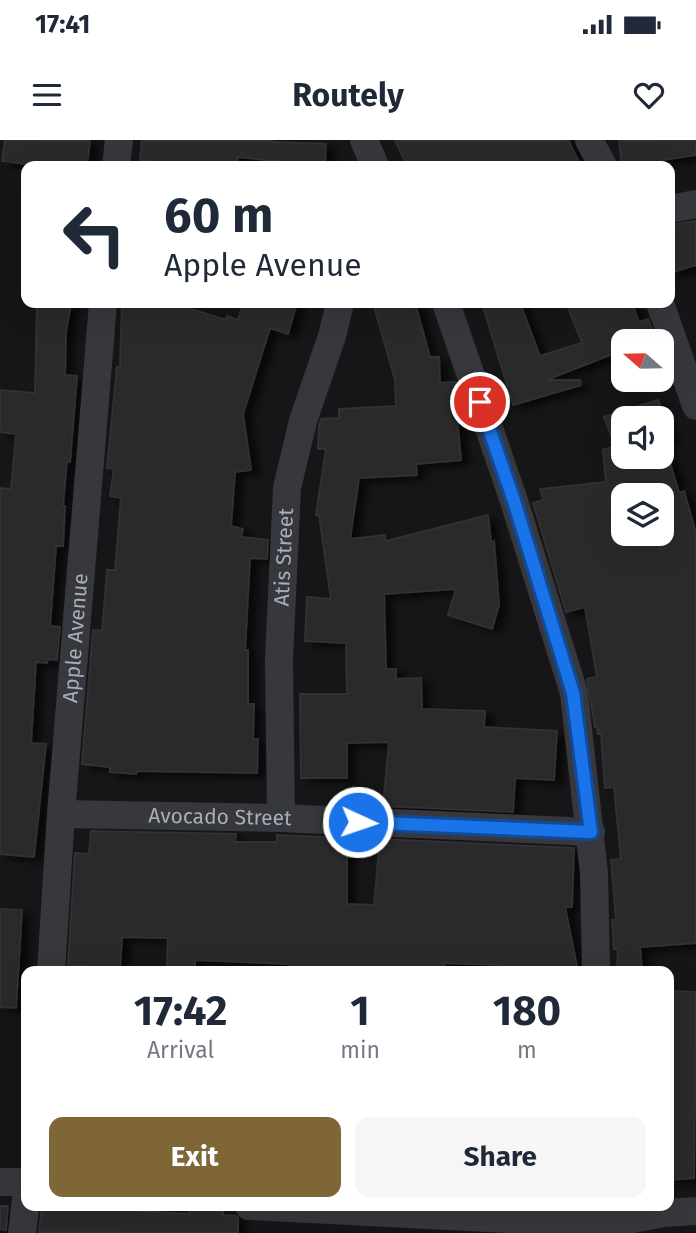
<!DOCTYPE html>
<style>
body{margin:0;font-family:"Fira Sans",sans-serif;background:#f6f6f7;color:#1f2937;height:100vh;display:flex;flex-direction:column;font-size:26px;white-space:nowrap}
*{box-sizing:border-box;margin:0}
p{font-size:23px;color:#747a83}
.icon{flex:none;width:38px;height:38px;fill:none;stroke:currentColor;stroke-width:2;stroke-linecap:round;stroke-linejoin:round}
.map{position:relative;flex:1;overflow:hidden}
.side{position:absolute;left:21px;top:826px;width:653px;height:245px;display:flex;flex-direction:column;background:#fff;border-radius:14px;box-shadow:0 7px 28px #0002}
.side>*{flex:none}
.top-card{position:absolute;left:21px;top:21px;width:654px;height:147px;border-radius:14px;box-shadow:0 7px 28px #0002;background:#fff;color:#1f2937;overflow:hidden}
.needle{width:46px;rotate:290deg}
.tools{position:absolute;left:611px;top:189px;display:grid;gap:14px}
.tools a{display:grid;place-items:center;width:63px;height:63px;border-radius:14px;background:#fff;box-shadow:0 7px 28px #0002;font-size:35px}
.pin{position:absolute;display:grid;place-items:center;width:60px;height:60px;color:#fff;margin:-30px;border:4px solid #fff;border-radius:50%;box-shadow:0 2px 7px #0007}
.me{position:absolute;width:77px;margin:-38px;rotate:93deg;stroke-linejoin:round;filter:drop-shadow(0 0 5px #0008)}
.turn{display:flex;align-items:center;gap:24px;height:147px;padding:0 28px;font-size:32px}
.turn .icon{width:91px;height:91px;stroke-width:2.5}
.turn b{display:block;font-size:49px;line-height:60px}
.eta{display:flex;justify-content:space-evenly;align-items:center;height:119px;text-align:center}
.eta b{font-size:42px;font-weight:700;line-height:49px}
.action{display:flex;gap:14px;margin-top:auto;padding:14px 28px}
.action a{flex:1;height:80px;border-radius:14px;background:#7e6636;color:#fff;font-size:28px;font-weight:700;line-height:80px;text-align:center}
.action a+a{background:#f6f6f7;color:#1f2937}
.status{display:flex;justify-content:space-between;align-items:center;height:49px;padding:0 35px;background:#fff;direction:ltr}
.status svg{height:19px;fill:currentColor}
header{display:flex;justify-content:space-between;align-items:center;height:91px;padding:0 28px;background:#fff;font-size:32px;font-weight:700}
.map>svg:first-child{display:block}
.building{fill:#29292c;stroke:#303034;stroke-width:2;fill-rule:evenodd;filter:url(#shadow)}
.lines{fill:none;stroke-linecap:round;stroke-linejoin:round}
.street{stroke:#37383d;stroke-width:28}
.route-casing{stroke:#114b97;stroke-width:18}
.route{stroke:#1a73e8;stroke-width:12}
.labels{text-anchor:middle;stroke-width:7;stroke-linejoin:round;paint-order:stroke}
.street-label{font-size:21px;fill:#a8adb8;stroke:#111113}
</style>
<div class="status"><b>17:41</b><svg viewBox="0 0 49 12"><path d="M0 12V9h3v3zM5 12V6h3v6zM10 12V3h3v9zM15 12V0h3v12zM26 1h20v11H26zM47 4h2v5h-2z"/></svg></div>
<header><svg class="icon" aria-label="menu" viewBox="0 0 24 24"><path d="M4 6h16M4 12h16M4 18h16"/></svg>Routely<svg class="icon" aria-label="heart" viewBox="0 0 24 24"><path d="M12 20l-8-8c-3-5 5-10 8-4 3-6 11-1 8 4z"/></svg></header>
<div class="map">
<svg width="696" height="1093" viewBox="0 0 696 1093">
<defs>
<filter id="shadow"><feDropShadow dx="8" dy="4.5" stdDeviation="3.5" flood-color="#0009"/></filter>
</defs>
<rect width="100%" height="100%" fill="#161618"/>
<path class="building" d="M5 0H90L87 26H42L2 21Z
M142 0H272V2L326 4 325 26H285V22L238 17 237 26H148L149 21 140 20Z
M395 0H568L581 26H407Z
M619 0H696V15L663 20 664 26H622Z
M696 81V125L670 133V85Z
M37 163H71L66 192 65 235 77 236 70 322 67 321 63 366H65L63 406H56L50 486 60 487 57 520 48 519 47 523 36 522 31 603 46 604 34 717 0 714V348L11 349 16 294 0 292V250L35 253Z
M122 163H188V168L226 180 227 176 238 180 243 163H297L288 194 270 188 243 274 251 330 235 332 231 386 243 389 241 397 268 400 267 419 250 418 245 510H248V564H254L253 599H258L257 633 137 631 136 634 110 632V627L82 624 93 490 102 491 107 430H115L121 358 110 356 114 329 107 328 117 227H120Z
M373 163H415L430 217H439L440 243 456 242 467 276 457 277 461 320 416 324 417 335 359 338 350 399 385 395 386 401 488 375 491 402 494 401 499 465 492 489 448 475 456 449 384 454 386 529H396V539L421 538 422 569 485 571 484 587 557 591 554 640 515 638 513 672 383 666 389 602 347 603V638H301L300 554H347L346 503 305 501 307 457 331 459 319 375H316L326 309H318L319 286 321 279 339 278V269L396 266 395 240Z
M482 163H520L540 216 582 203 566 163H632L639 182 648 179 655 198 646 201H623V210L546 240H580L581 245 513 265Z
M658 260 672 299 664 302 679 353 684 351 696 393V803L640 807 642 831H617L618 809H614L612 780H616L611 720 621 719 614 647 605 648 601 594H598L597 587H595L587 539 597 537 585 467 566 472 533 363 543 360 540 349 606 342 603 310 615 306 604 277ZM623 278H662V317H623ZM623 355H662V394H623Z
M91 691 236 694 235 702H277V695L347 698V764L374 765 380 699 574 708 572 767H565L578 831H506V825L444 823V831H290V824L195 820V827L167 826 168 798 122 797 120 828 68 825 75 713 89 714Z
M0 769 22 770 16 868 0 867Z
M668 851 696 852 694 1038 668 1040Z
M0 1066H8L6 1090 0 1089Z
M42 1066H139L138 1071 189 1074V1069L223 1071V1075L236 1076 238 1078V1093L39 1092Z"/>
<g class="lines">
<g class="street">
<path d="M364 0 375 26"/>
<path d="M589 0 603 26"/>
<path d="M116 26 119 0"/>
<path d="M670 69 696 64"/>
<path d="M446 163 514 361 574 553 594 733 596 831"/>
<path d="M660 163 696 266"/>
<path id="s1" d="M61 674 281 678 591 692"/>
<path id="s2" d="M281 678 279 519 287 348 303 281 332 196 340 163"/>
<path id="s3" d="M51 831 61 674 103 163"/>
<path d="M0 1042H26"/>
<path d="M249 1066 607 1084 664 1073 696 1071"/>
<path d="M22 1093 26 1059"/>
</g>
</g>
<g class="lines">
<defs>
<path id="route" d="M358 682 591 692 573 553 514 361 480 262"/>
</defs>
<use href="#route" class="route-casing"/>
<use href="#route" class="route"/>
</g>
<g class="labels">
<g class="street-label">
<text dy="7" stroke="none"><textPath href="#s2" startOffset="261">Atis Street</textPath></text>
<text dy="7" stroke="none"><textPath href="#s3" startOffset="334">Apple Avenue</textPath></text>
<text dy="7" stroke="none"><textPath href="#s1" startOffset="159">Avocado Street</textPath></text>
</g>
</g>
</svg>
<div class="tools">
<a><svg class="needle" viewBox="-14 -14 28 28"><path d="M0-13l5 13h-10z" fill="#e53935"/><path d="M0 13l5-13h-10z" fill="#747a83"/></svg></a>
<a><svg class="icon" aria-label="sound" viewBox="0 0 24 24"><path d="M4 9h4l5-4v14l-5-4H4zM17 9q2 3 0 6"/></svg></a>
<a><svg class="icon" aria-label="layers" viewBox="0 0 24 24"><path d="M12 4l9 5-9 5-9-5zM3 14l9 5 9-5"/></svg></a>
</div>
<div class="pin" style="left:480px;top:262px;background:#d93025"><svg class="icon" aria-label="arrive" viewBox="0 0 24 24"><path d="M6 21V4h12l-3 4 3 4H6"/></svg></div>
<svg class="me" style="left:358px;top:682px" viewBox="-20 -20 40 40"><circle r="17" fill="#1a73e8" stroke="#fff" stroke-width="3"/><path d="M0-11L8 9 0 5-8 9z" fill="#fff"/></svg>
<div class="top-card">
<div class="turn"><svg class="icon" aria-label="left" viewBox="0 0 24 24"><path d="M17 20v-9H6M10 6l-5 5 5 5"/></svg><div><b>60 m</b>Apple Avenue</div></div>
</div>
<section class="side">
<div class="eta">
<div><b>17:42</b><p>Arrival</p></div>
<div><b>1</b><p>min</p></div>
<div><b>180</b><p>m</p></div>
</div>
<div class="action"><a>Exit</a><a>Share</a></div>
</section>
</div>
